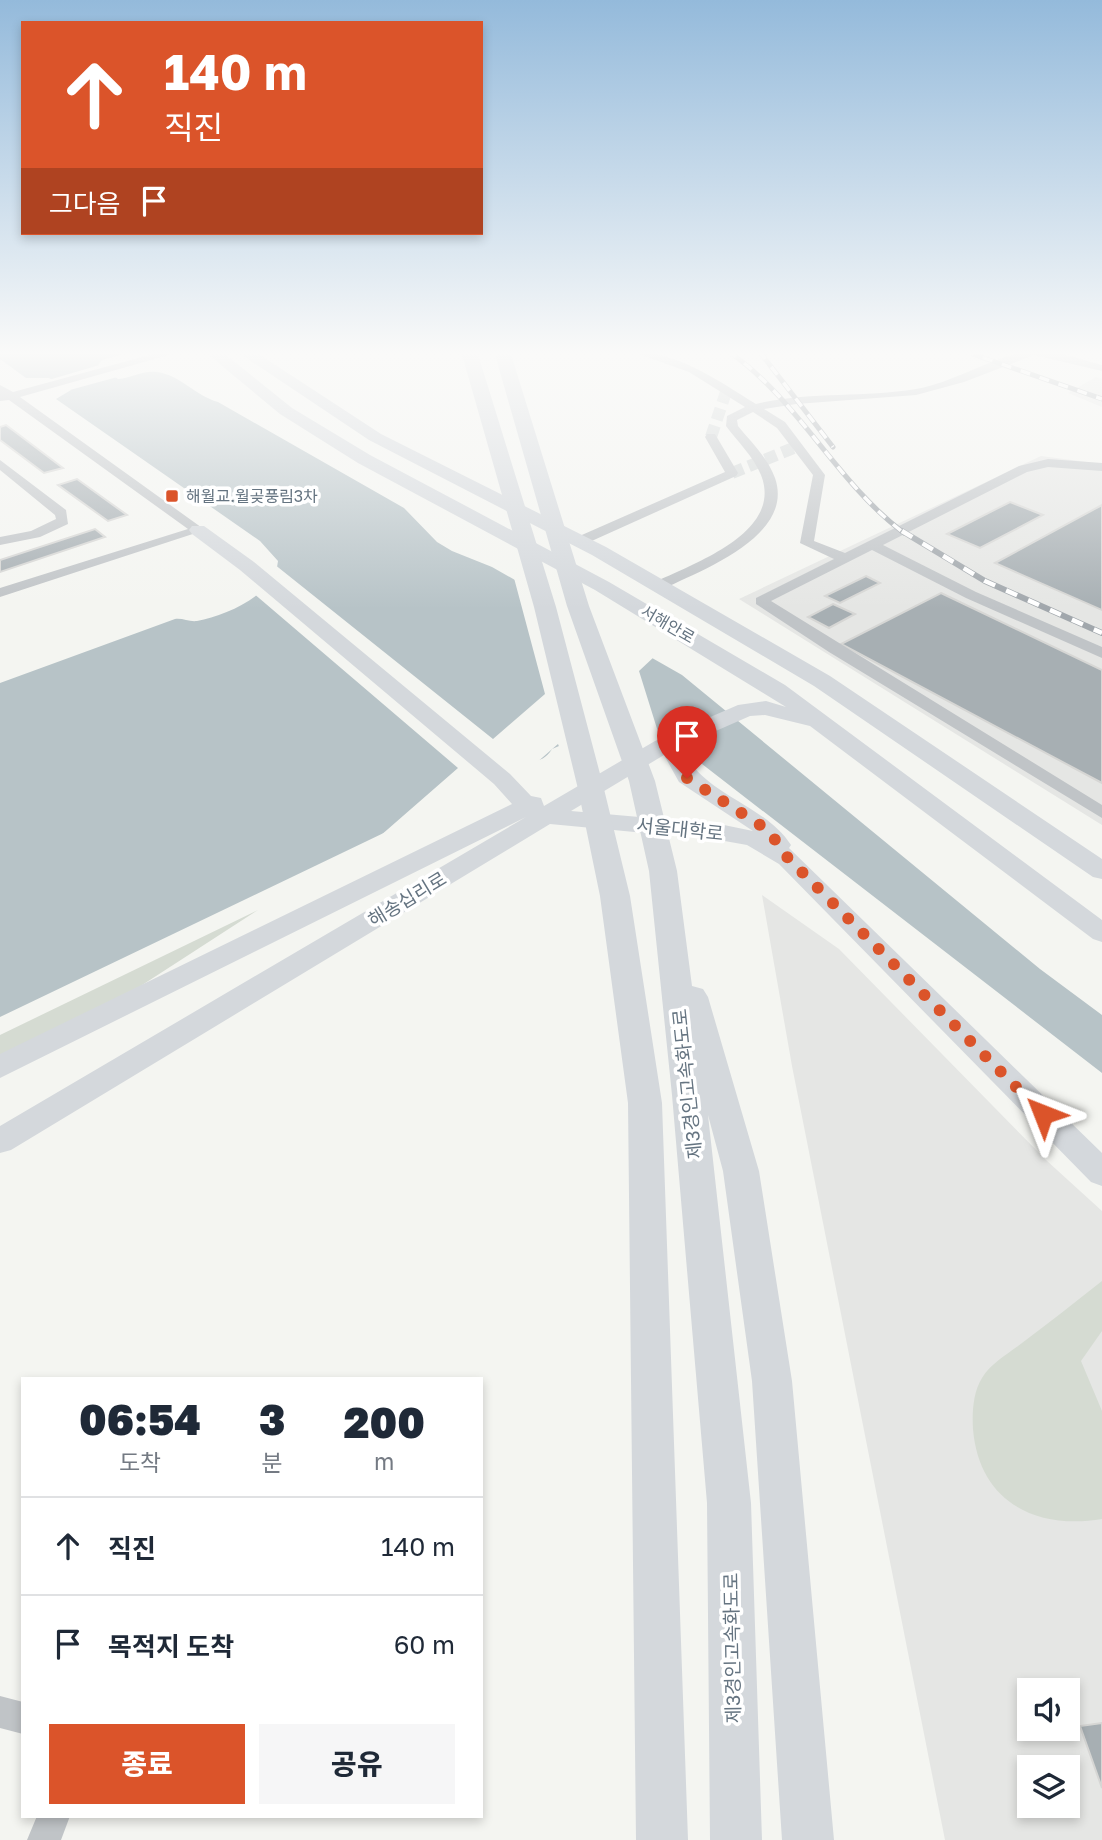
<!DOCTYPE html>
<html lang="ko">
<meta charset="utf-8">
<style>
body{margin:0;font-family:"Golos Text","Noto Sans KR",sans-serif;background:#f6f6f7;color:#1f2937;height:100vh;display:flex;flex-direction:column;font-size:26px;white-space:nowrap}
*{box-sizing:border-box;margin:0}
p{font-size:23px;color:#747a83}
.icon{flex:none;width:38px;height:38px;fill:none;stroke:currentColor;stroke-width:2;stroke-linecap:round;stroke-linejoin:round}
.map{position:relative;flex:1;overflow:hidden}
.sheet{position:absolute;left:21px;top:1377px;width:462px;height:441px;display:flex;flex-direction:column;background:#fff;border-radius:0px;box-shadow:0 4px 10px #0003}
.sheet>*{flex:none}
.hud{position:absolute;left:21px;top:21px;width:462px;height:214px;border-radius:0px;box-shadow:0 4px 10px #0003;background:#db542a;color:#fff;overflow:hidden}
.controls{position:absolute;left:1017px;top:1678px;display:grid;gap:14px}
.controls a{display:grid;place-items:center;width:63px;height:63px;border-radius:0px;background:#fff;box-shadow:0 4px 10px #0003;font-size:35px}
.pin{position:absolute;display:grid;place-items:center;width:60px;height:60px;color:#fff;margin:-72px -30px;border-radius:50% 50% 50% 0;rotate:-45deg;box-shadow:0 0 7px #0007}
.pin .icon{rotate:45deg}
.me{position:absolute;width:77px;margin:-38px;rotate:315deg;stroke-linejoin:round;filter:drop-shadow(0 0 5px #0008)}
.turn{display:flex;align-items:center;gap:24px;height:147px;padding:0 28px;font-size:32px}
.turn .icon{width:91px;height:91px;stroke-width:2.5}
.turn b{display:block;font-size:49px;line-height:60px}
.then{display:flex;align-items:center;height:66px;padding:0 28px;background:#0003;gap:14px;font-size:26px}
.eta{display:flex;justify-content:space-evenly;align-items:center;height:119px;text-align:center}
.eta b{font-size:42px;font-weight:800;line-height:49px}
.action{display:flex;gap:14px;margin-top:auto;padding:14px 28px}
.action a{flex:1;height:80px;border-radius:0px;background:#db542a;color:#fff;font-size:28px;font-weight:800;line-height:80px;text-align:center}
.action a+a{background:#f6f6f7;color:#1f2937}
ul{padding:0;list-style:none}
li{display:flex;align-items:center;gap:21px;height:98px;padding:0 28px;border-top:2px solid #e0e1e3}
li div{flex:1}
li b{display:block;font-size:26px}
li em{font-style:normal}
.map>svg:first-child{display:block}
.built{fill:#e5e6e4;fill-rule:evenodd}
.green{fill:#d5dbd2}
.water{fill:#b7c3c7}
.pier{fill:#f4f5f1}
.building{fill:#a7afb3;stroke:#d6d6d4;stroke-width:2}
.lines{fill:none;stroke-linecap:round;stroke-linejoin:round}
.minor-tunnel{stroke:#d0d5d5;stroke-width:12;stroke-dasharray:12 6;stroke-linecap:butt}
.minor{fill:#c0c4c7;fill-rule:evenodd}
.major{fill:#d4d8dc;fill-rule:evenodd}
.highway{fill:#d4d8dc;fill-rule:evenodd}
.rail-far1-casing{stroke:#a1a7ac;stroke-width:5}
.rail-casing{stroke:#a1a7ac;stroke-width:6}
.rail-far1{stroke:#fff;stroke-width:3.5;stroke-dasharray:10;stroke-linecap:butt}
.rail{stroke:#fff;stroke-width:4.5;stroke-dasharray:12;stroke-linecap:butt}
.route{stroke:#db542a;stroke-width:12;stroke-dasharray:0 21.6}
.poi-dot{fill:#db542a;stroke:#fff;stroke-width:2.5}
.labels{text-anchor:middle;stroke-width:7;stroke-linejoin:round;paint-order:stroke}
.far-poi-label{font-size:16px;fill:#657481;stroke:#fff;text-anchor:start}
.far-street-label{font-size:16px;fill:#657481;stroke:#fff}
.street-label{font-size:19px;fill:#657481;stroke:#fff}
</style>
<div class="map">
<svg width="1102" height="1840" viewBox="0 0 1102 1840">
<rect width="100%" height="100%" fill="#f4f5f1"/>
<path class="built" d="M1096 377 1102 379V407L1068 393Z
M1041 456 1102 464V825L739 599Z
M762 895 839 949 1046 1160 1102 1211V1840H945L792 1066ZM1029 1690H1068V1729H1029ZM1029 1768H1068V1806H1029Z"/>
<path class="green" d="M258 910 136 989 0 1057V1035Z
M1102 1281V1331L1081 1361 1102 1411V1519C1036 1530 979 1502 973 1429 972 1413 973 1392 982 1378 991 1363 1008 1354 1022 1343 1049 1323 1075 1302 1102 1281Z"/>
<path class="water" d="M0 351H134L102 360 98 365 118 379C132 378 143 370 157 372 180 375 196 396 218 402L404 508 437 542 452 551 492 567 682 675 1040 969 1102 1015V1073L636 713 552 749C537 773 515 754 495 752 488 752 479 753 472 754L442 805 0 1017V683L175 619C183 618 189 622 197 621 227 615 275 595 278 561L260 541 56 399 71 390 49 378H26L0 359Z"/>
<path class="pier" d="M103 364 121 376 59 393 64 390 45 381Z
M274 564 493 739 545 694 514 578 655 656 639 671 659 735 635 717 560 749 558 744 535 764 507 766 490 754 473 757 470 762 480 780 479 790 372 843 458 768 253 593 269 579Z"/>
<path class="building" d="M6 425 63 468 44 473 0 440V427Z
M77 479 127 515 108 521 58 485Z
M1010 502 1043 515 980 548 947 534Z
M1102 505V610L995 563Z
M95 529 105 537 0 572V560Z
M866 576 880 583 840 603 825 596Z
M941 593 1102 670V783L841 644Z
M833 604 855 614 829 628 808 617Z
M1102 1723V1788L1080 1726Z"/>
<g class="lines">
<path class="minor-tunnel" d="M711 437 727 389
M732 473 796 447"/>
<path class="minor" d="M164 351H183L20 397 205 530 0 597V588L188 529 9 400 0 401V385L13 392Z
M630 351C677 351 717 380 756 404 809 391 863 398 916 389 954 382 987 360 1023 352 1048 346 1078 359 1102 365V371L1034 355 964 382 916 395 796 404 764 409 785 422 825 475 814 541 845 553 1019 466 1048 459 1102 463V471L1048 467 1027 472 883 545 976 592 1102 647V658L966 598 872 550 771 601 1102 805V818L829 652 756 604V598L834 559 800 543 813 475 777 428 753 412 737 420 738 426C751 442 768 458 775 478 795 536 702 570 663 589H653V583C692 564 784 533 761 475 753 456 738 442 726 426L727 416 745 407 689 372Z
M707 434H715L738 473 736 476 585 544H575V538L725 472 705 437Z
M0 460 66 510 68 524 40 537 0 545V537L31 531 56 519 55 515 0 470Z
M0 1696 23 1702V1734L0 1728Z
M37 1816H70L61 1840H27Z"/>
<path class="major" d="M204 351H221L292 408 370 455 609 582 785 685 1102 920V942L1093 939 810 726 765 715 750 716 693 741 686 756C710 797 765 805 791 845L789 848 1102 1153V1186L1091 1182 779 864 747 845 719 840 550 824 11 1150 0 1153V1126L526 817 0 1078V1054L512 804 494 784 240 570 192 534 189 530 192 526H204L254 562 510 774 531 796 541 798 544 806 655 741 738 705 766 701 786 707 595 590 358 463 280 414ZM664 755 679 782 753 831 719 824 571 811Z
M236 351H254L381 434 606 547 830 676 1102 859V879L1093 877 814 686 592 555 369 440Z"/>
<path class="highway" d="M461 351H477L556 607 604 789 630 896 662 1103 688 1840H636L628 1103 600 896 578 789 534 607Z
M494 351H510L589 606 655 781 677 871 692 986 703 989 708 997 759 1171 792 1381 834 1840H782L752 1381 723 1171 708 1115 751 1503 762 1840H710L707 1503 672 1095 649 871 629 781 567 606Z"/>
<defs>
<path id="rail-far1" d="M728 351C799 400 835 481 904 533
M759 351 833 447
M964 351 1102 399"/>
<path id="rail" d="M902 531 985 581 1102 633"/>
</defs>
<use href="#rail-far1" class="rail-far1-casing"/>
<use href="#rail" class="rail-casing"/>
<use href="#rail-far1" class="rail-far1"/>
<use href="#rail" class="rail"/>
</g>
<linearGradient id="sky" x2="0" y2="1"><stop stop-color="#94badb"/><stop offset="0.58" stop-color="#fafaf9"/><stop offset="1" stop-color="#fafaf9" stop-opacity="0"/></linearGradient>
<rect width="1102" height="609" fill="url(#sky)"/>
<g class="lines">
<path class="route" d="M687 778 768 830 788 858 1043 1114"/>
</g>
<rect class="poi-dot" x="165" y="489" width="14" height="14" rx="3.5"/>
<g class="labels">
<g class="far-poi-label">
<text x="186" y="502">해월교.월곶풍림3차</text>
</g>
<g class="far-street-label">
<text transform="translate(668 624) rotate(30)" y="6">서해안로</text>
</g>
<g class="street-label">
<text transform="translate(680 829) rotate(6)" y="7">서울대학로</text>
<text transform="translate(407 899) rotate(-31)" y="7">해송십리로</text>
<text transform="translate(687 1084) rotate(-96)" y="7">제3경인고속화도로</text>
<text transform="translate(732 1648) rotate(-91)" y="7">제3경인고속화도로</text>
</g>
</g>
</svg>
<div class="controls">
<a><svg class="icon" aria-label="sound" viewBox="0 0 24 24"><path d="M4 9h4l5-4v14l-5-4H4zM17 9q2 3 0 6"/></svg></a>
<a><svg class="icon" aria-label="layers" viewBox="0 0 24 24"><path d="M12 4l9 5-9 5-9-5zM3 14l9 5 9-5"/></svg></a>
</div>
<div class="pin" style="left:687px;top:778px;background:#d93025"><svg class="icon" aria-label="arrive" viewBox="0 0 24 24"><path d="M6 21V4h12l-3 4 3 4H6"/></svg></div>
<svg class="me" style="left:1043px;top:1114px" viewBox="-20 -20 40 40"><path d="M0-17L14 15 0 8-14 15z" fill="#db542a" stroke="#fff" stroke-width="4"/></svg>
<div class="hud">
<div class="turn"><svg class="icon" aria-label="ahead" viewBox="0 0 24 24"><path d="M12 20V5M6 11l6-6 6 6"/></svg><div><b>140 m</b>직진</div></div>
<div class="then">그다음<svg class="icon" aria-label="arrive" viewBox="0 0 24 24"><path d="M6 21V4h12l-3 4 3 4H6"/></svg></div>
</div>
<section class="sheet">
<div class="eta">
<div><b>06:54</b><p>도착</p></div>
<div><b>3</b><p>분</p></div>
<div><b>200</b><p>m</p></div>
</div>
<ul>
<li><svg class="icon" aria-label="ahead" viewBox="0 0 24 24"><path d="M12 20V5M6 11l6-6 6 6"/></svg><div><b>직진</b></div><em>140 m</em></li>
<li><svg class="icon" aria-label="arrive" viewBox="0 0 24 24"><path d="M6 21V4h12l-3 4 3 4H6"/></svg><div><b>목적지 도착</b></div><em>60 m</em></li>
</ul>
<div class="action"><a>종료</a><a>공유</a></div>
</section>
</div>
